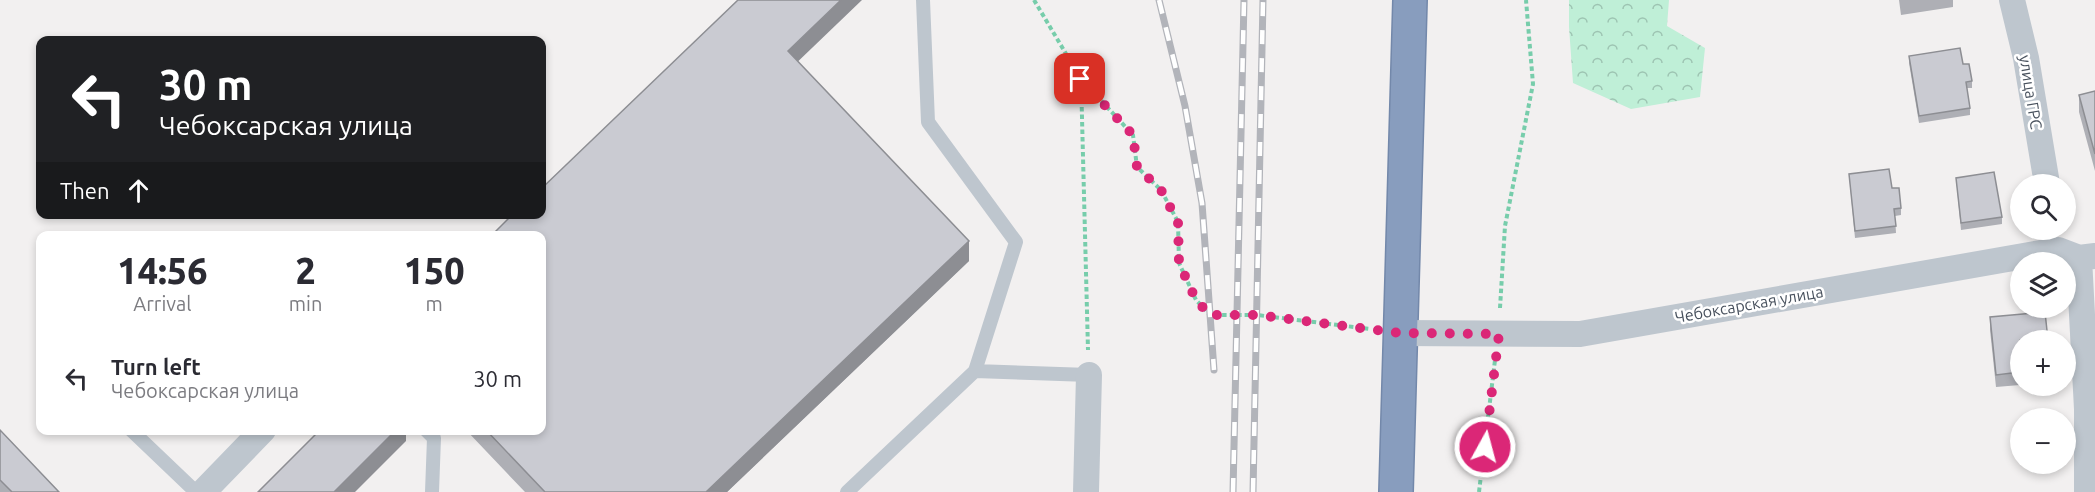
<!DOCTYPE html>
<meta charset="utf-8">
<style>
body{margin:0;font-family:Ubuntu,sans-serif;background:#f2f2f3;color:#2b2b33;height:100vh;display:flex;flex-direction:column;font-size:22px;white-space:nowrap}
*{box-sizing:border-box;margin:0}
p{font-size:20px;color:#7c7c81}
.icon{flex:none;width:33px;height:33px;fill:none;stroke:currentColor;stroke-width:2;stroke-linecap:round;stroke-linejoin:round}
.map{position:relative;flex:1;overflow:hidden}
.panel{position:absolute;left:36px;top:231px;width:510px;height:204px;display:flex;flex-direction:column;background:#fff;border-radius:12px;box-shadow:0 3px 9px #0003}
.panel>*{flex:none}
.hud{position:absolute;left:36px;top:36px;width:510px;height:183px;border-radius:12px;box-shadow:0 3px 9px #0003;background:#202124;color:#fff;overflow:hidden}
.controls{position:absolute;left:2010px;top:174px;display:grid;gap:12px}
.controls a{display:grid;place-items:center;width:66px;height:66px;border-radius:50%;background:#fff;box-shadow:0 3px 9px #0003;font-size:30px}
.pin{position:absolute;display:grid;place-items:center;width:51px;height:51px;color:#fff;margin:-26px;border-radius:12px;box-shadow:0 3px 9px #0006}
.me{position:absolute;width:66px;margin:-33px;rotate:7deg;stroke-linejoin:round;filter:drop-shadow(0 0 4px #0008)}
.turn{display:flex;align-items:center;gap:21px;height:126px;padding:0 24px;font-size:27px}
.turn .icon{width:78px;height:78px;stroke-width:2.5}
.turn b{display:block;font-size:42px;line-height:51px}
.then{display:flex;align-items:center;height:57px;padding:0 24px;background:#0003;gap:12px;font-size:22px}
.eta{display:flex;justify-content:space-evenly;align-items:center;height:102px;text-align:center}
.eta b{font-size:36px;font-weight:800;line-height:42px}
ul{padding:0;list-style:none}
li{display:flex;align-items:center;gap:18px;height:90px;padding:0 24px}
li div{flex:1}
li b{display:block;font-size:22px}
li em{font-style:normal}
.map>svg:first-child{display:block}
.forest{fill:url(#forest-crowns)}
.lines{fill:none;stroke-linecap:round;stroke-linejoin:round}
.highway-casing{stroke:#7388aa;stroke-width:36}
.path{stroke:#77cdab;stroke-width:4;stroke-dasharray:4.5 3;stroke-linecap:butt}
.lane{stroke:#bec6ce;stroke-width:14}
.street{stroke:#bec6ce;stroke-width:26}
.highway{stroke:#889dbe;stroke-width:33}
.rail-casing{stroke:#b2b4ba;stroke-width:7}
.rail{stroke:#fff;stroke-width:4.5;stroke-dasharray:14;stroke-linecap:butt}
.wall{fill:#aeafb5}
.shaded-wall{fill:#8d8e93}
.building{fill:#cacbd2;stroke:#8d8e93;stroke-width:1.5}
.route{stroke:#db2777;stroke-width:10;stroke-dasharray:0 18}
.labels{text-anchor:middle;stroke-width:5;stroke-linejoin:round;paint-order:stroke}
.street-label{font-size:16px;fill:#48515d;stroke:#fff}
</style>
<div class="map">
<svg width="2095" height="492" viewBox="0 0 2095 492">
<defs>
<pattern id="forest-crowns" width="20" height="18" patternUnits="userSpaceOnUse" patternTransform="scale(1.5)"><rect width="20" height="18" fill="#bfefd7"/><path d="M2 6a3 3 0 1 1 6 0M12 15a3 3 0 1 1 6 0" fill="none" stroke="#9dc4b2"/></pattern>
</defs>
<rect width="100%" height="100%" fill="#f2f0f0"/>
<path class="forest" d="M1569 0H1669L1667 26 1705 48 1700 97 1631 109 1573 83 1569 27Z"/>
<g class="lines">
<defs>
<path id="highway" d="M1396 492 1410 0"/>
</defs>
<use href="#highway" class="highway-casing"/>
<path class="path" d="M1034 0 1081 79 1088 350
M1081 79 1133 135 1137 167 1161 190 1178 222 1179 263 1196 300 1210 315H1257L1370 329
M1500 308 1505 226 1533 84 1526 0
M1479 492 1495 360"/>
<path class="lane" d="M923 0 928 122 1016 242 975 371
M131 430 196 492
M426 430 434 438 432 492
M847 492 975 371 1089 375"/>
<path class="street" d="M2012 0 2026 58 2047 184
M2079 258 2087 409V492
M1400 333 1580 334 2058 250 2079 258 2095 256
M203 492 263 430
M1086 492 1089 375"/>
<use href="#highway" class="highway"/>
<defs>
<path id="rail" d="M1159 0 1185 106 1202 203 1214 370
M1233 492 1244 0
M1253 492 1263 0"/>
</defs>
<use href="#rail" class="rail-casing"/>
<use href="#rail" class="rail"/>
</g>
<path class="wall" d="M1899 0H1953V7L1901 15Z
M1909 56 1963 64 1972 81V88H1967L1970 108V115L1919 123 1909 63Z
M798 62 969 261 727 492H525L466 430H542Z
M2095 91V171L2079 112V95Z
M1849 174 1892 188 1901 208V215L1895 216 1896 233 1855 238Z
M1956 178 2002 217V224L1961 230Z
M1990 317 2020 340V385L1996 387 1990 330Z
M0 430 59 492H0Z"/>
<path class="shaded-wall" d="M841 0H862L788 71V51Z
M969 241V261L727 492H706Z
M396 430H406V441L355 492H334Z"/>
<path class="building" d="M738 0H841L788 51 969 241 706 492H545L486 430H542V236H491L513 214H542V188Z
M1960 48 1963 64H1969L1972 81 1966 82 1970 108 1919 116 1909 56Z
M2095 91V154L2079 95Z
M1889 169 1892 188H1899L1901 208 1894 209 1896 226 1855 231 1849 174Z
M1994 172 2002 217 1961 223 1956 178Z
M2045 312 2048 340H2020V372L1996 375 1990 317Z
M0 430 59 492H12L0 480Z
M320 430H396L334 492H258Z"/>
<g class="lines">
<path class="route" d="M1080 79 1133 135 1137 167 1161 190 1178 222 1179 263 1196 300 1210 315H1257L1400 333 1499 334 1485 447"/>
</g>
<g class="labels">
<g class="street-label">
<text transform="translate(2031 92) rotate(81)" y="6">улица ГРС</text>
<text transform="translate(1749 304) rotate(-10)" y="6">Чебоксарская улица</text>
</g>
</g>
</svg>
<div class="controls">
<a><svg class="icon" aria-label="search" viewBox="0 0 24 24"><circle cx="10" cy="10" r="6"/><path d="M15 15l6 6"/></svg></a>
<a><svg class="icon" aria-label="layers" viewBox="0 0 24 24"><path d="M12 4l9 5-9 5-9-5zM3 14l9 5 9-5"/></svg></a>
<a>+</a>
<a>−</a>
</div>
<div class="pin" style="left:1080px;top:79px;background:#d93025"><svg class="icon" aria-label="arrive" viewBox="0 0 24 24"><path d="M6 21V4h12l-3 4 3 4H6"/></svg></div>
<svg class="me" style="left:1485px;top:447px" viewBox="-20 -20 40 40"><circle r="17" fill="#db2777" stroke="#fff" stroke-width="3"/><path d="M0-11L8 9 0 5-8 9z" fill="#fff"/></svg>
<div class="hud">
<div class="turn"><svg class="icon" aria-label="left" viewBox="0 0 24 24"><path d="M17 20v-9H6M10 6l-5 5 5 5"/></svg><div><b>30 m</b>Чебоксарская улица</div></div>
<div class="then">Then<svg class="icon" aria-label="ahead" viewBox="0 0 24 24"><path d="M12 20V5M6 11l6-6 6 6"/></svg></div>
</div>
<section class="panel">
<div class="eta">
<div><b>14:56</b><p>Arrival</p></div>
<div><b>2</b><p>min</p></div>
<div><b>150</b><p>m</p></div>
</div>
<ul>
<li><svg class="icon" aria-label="left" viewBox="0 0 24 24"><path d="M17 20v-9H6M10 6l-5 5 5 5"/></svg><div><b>Turn left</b><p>Чебоксарская улица</p></div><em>30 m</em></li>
</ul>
</section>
</div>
